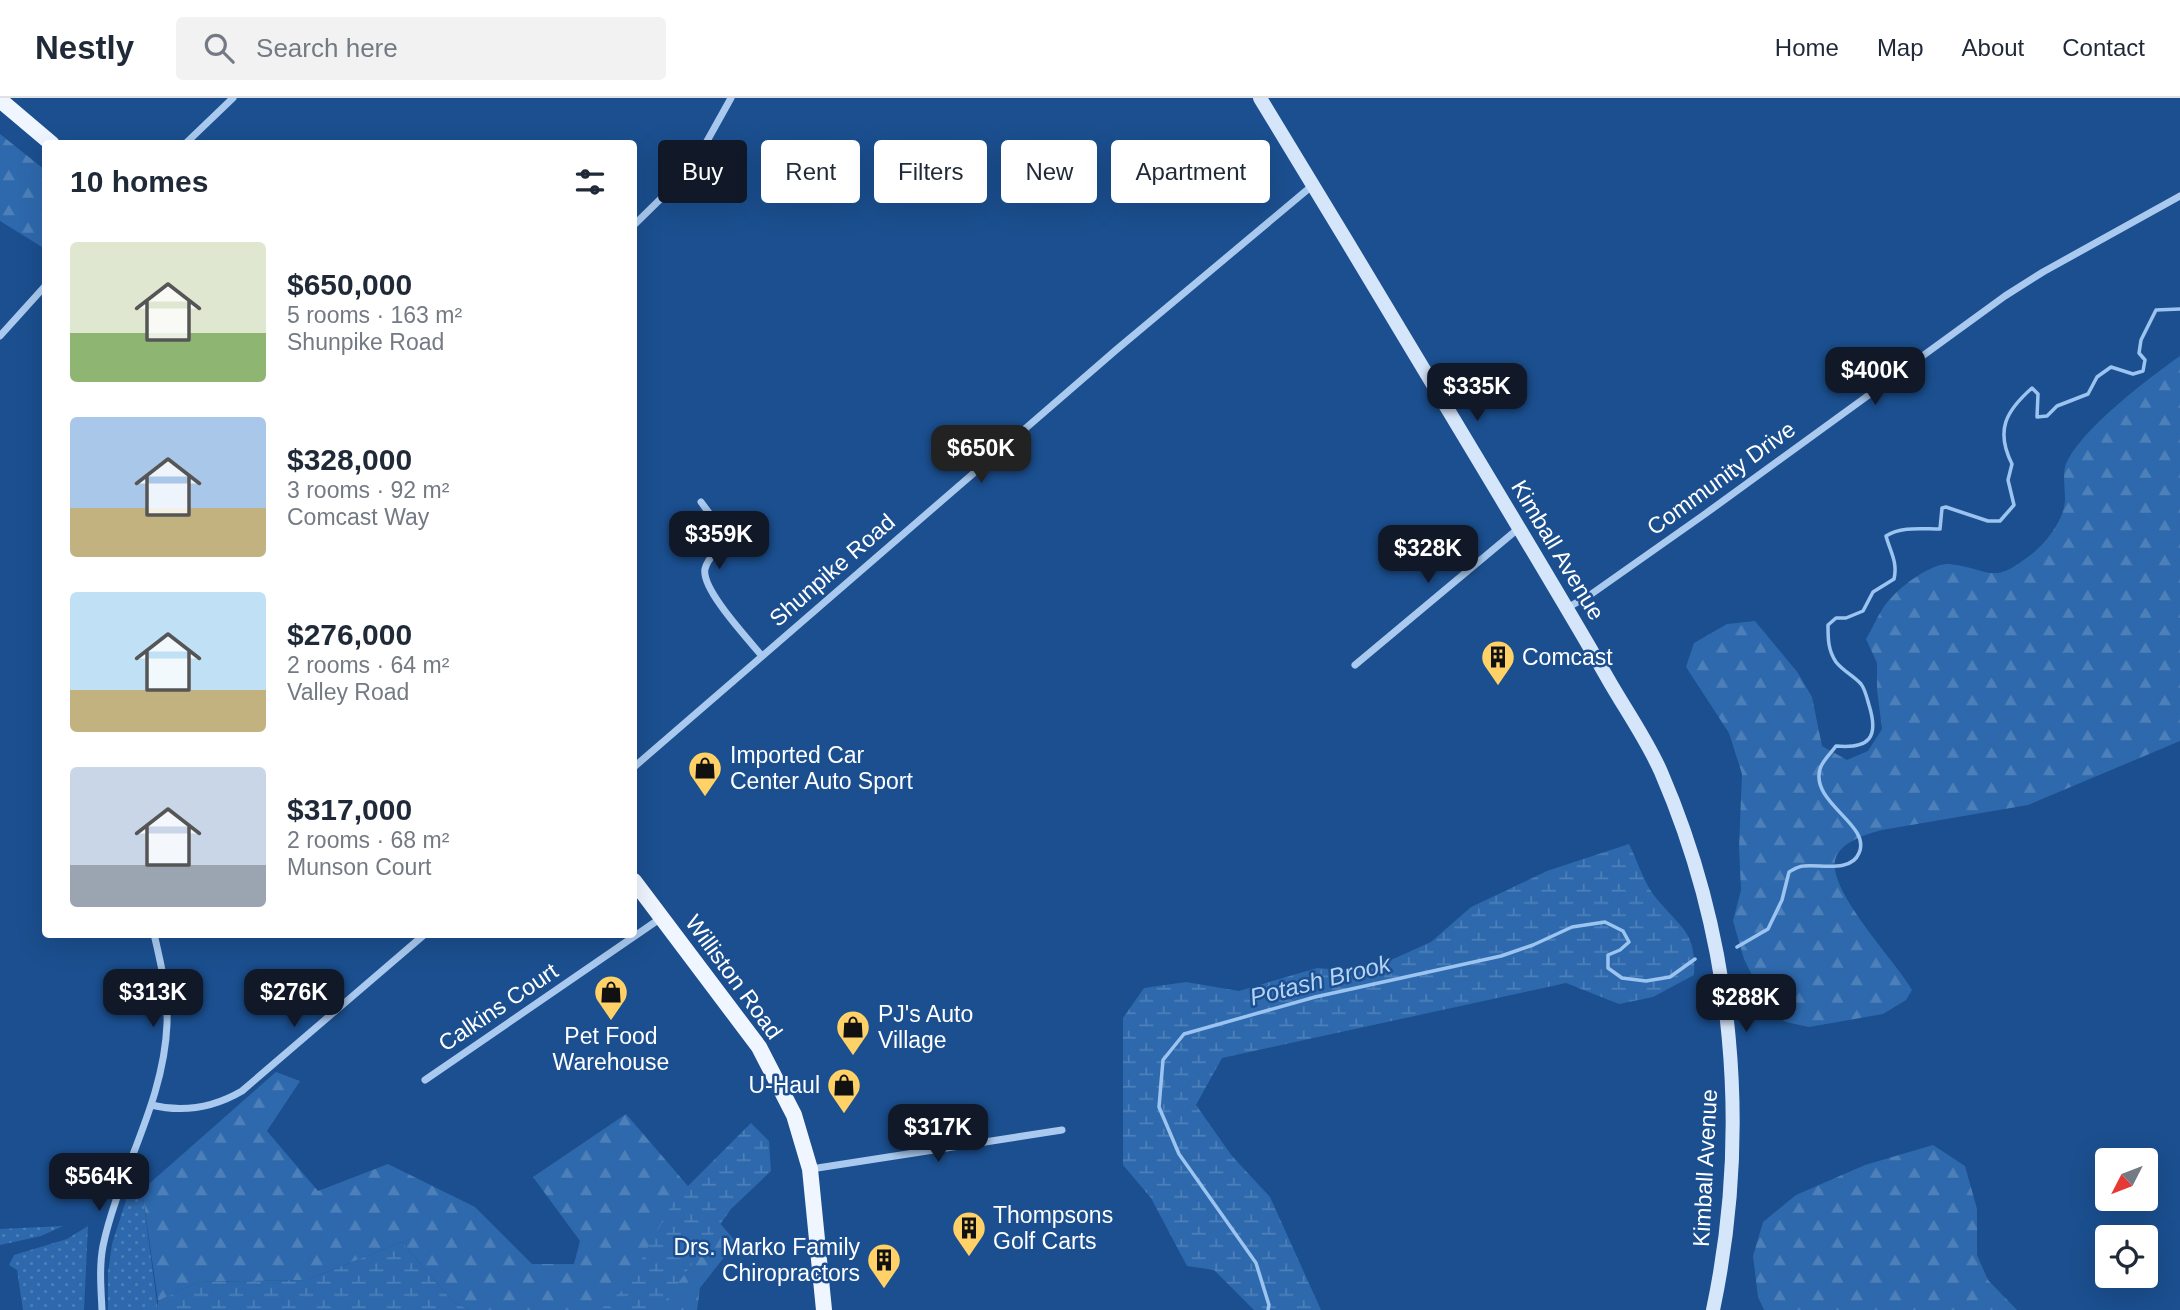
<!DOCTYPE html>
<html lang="en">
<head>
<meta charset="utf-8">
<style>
	:root { --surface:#fff; --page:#f2f2f3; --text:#1f2937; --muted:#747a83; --line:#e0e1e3; --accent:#111827 }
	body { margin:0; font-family:Helvetica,sans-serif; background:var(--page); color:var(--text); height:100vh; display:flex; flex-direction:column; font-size:26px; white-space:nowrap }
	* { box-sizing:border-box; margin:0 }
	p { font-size:23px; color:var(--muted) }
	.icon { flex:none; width:38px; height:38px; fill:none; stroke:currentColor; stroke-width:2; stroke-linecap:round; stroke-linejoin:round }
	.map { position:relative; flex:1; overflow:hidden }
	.details { position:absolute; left:42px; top:42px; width:595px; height:798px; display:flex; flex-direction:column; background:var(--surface); border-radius:7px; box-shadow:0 7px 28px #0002 }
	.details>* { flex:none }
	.guide { position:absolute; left:658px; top:42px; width:665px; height:63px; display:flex; gap:14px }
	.needle { width:46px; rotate:228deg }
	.controls { position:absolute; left:2095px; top:1050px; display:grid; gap:14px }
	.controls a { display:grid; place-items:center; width:63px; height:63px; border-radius:7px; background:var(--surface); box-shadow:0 7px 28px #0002; font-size:35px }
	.price { position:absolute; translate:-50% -60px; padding:0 16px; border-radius:14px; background:var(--accent); color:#fff; font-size:23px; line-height:46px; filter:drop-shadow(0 2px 4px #0008) }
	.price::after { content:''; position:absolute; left:50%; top:42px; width:21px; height:16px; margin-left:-10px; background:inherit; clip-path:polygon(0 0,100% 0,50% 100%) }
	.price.active { background:#222; color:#fff }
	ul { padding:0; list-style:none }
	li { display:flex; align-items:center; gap:21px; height:175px; padding:0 28px }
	li span { display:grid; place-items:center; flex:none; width:196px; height:140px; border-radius:7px; color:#555 }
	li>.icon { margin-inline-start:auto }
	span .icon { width:84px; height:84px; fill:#fffc; stroke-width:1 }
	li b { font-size:30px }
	h2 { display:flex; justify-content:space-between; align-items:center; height:84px; padding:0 28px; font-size:30px }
	.chip { padding:0 24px; border-radius:7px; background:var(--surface); box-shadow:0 7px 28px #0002; font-size:24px; line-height:63px }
	.chip.active { background:var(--accent); color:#fff }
	header { display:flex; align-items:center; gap:42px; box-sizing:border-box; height:98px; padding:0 35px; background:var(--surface); border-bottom:2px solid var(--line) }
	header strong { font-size:33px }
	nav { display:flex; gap:38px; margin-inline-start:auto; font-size:24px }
	.search { width:490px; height:63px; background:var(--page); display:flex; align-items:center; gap:18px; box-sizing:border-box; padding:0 24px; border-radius:7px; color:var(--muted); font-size:26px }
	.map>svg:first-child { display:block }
</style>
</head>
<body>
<header>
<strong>Nestly</strong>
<div class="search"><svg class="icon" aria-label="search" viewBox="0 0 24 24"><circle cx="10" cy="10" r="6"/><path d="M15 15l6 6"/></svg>Search here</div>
<nav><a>Home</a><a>Map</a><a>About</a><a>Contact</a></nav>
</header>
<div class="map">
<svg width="2180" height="1212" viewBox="0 0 2180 1212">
	<defs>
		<pattern id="grass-dots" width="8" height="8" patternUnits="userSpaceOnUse" patternTransform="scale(1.75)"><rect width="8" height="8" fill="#2e69ad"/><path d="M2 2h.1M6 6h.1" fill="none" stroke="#4d80b9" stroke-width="1.8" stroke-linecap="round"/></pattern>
		<pattern id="forest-firs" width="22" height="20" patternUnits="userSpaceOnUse" patternTransform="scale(1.75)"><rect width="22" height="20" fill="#2e69ad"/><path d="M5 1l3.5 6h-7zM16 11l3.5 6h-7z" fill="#4d80b9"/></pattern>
		<pattern id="wetland-marsh" width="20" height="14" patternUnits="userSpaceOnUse" patternTransform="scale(1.75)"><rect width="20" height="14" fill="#2e69ad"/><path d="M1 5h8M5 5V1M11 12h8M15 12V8" fill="none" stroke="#4d80b9"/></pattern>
	</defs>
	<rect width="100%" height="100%" fill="#1b4f8f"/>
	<path fill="url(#grass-dots)" d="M 142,1092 L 158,1212 L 108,1212 L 108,1174 L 112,1146 L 129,1093 Z
		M 63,1128 L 41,1138 L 0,1147 L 0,1131 Z
		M 88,1128 L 84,1212 L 23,1212 L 17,1172 L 9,1167 L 14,1157 L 67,1141 Z"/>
	<path fill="url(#forest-firs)" d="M 0,36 L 45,72 L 46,146 L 42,149 L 0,123 Z
		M 2180,258 L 2180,643 L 2028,707 L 1882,732 C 1867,736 1843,743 1836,759 C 1824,790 1897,864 1912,892 L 1906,902 L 1883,916 L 1809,929 L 1786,924 L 1771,915 L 1744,861 L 1733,823 L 1741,792 L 1739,749 L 1742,676 L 1729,635 L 1686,569 L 1694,545 L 1727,526 L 1755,523 L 1798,575 L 1812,599 L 1822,648 L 1847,662 L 1868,653 L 1882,631 L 1877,592 L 1877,565 L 1866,541 C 1874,528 1880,511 1891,500 C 1902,487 1933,464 1950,466 C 1994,472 1991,488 2033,455 C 2047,444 2065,420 2065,401 C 2065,392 2063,378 2065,369 C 2076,335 2150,279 2180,258 Z
		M 276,974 L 300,983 L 267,1033 L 318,1093 L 388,1066 L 475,1109 L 532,1166 L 574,1166 L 580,1143 L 533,1079 L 626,1016 L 736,1144 L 700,1190 L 697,1212 L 469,1212 L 452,1203 L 402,1144 L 307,1182 L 198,1184 L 158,1203 L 142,1092 Z
		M 1933,1047 L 1965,1068 L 1977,1111 L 1977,1157 L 1988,1182 L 2017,1212 L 1764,1212 L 1758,1199 L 1753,1158 L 1763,1124 L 1796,1097 L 1865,1067 Z"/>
	<path fill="url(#wetland-marsh)" d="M 1629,746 C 1637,762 1643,782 1653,796 C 1678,829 1697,831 1694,877 L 1653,899 L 1619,906 L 1566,885 L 1222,960 L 1196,1007 L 1232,1058 L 1270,1099 L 1321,1212 L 1254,1212 L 1214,1172 L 1187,1168 L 1151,1100 L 1123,1067 L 1123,920 L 1144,890 L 1186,884 L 1239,893 L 1317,870 L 1364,874 L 1431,844 L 1471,809 L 1547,773 Z
		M 751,1025 L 769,1043 L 771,1073 L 731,1111 L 659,1212 L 600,1212 L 626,1189 L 675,1101 Z
		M 402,1144 L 452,1203 L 469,1212 L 158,1212 L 158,1203 L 198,1184 L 307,1182 Z"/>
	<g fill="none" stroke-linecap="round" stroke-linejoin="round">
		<path stroke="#9cc4f0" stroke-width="3.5" d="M 1737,849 L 1768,831 L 1782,802 L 1789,774 C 1793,772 1798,768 1804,768 C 1820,766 1851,775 1859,755 C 1872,727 1810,705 1820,671 C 1822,663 1831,655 1836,648 C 1870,651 1879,639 1869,607 C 1867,600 1865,591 1861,586 C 1854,578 1843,573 1836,564 C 1828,552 1828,541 1828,527 L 1836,520 L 1846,520 L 1863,513 L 1873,494 L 1894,481 C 1898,464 1890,453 1886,438 C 1901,428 1922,431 1940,431 L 1942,410 L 1946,409 L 1988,423 L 2000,423 L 2014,407 L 2008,382 L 2012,366 C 1995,332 2006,313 2032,290 L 2038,296 L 2037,319 L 2047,318 L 2057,308 L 2088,296 L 2097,279 L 2111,269 L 2133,276 L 2143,273 L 2145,262 L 2139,255 L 2141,242 L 2156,212 L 2180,211
			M 1268,1212 L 1269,1207 L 1256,1165 L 1179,1056 L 1159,1009 L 1163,962 L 1184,936 L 1315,899 L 1501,858 L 1533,847 L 1572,829 L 1605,824 L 1623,833 L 1629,844 L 1620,852 L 1608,857 L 1608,870 L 1622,880 L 1646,883 L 1670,879 L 1695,861"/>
		<path stroke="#a9c9ee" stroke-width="7" d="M 185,46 L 233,0
			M 634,127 L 692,70 L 731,0
			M 0,238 L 46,187
			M 701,404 L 726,438 C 722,451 708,457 705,471 C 701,491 748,541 762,558
			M 1567,510 L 1590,497 L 1705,416 L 2005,198 L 2043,174 L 2180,98
			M 1355,567 L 1519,430
			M 634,669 L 1116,252 L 1313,87
			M 425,982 L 661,820
			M 151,1007 C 184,1015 213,1010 242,993 L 425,836
			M 811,1071 L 1062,1032
			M 102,1212 C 101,1191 99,1169 103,1148 C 119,1073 164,1005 167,926 C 168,895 161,866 154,836"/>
		<path stroke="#d6e6fa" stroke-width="14" d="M 1260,0 C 1338,128 1415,256 1492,385 C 1531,450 1570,515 1608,581 C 1625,611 1647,642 1661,674 C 1734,843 1751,1032 1713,1212"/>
		<path stroke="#f0f6ff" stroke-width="16" d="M 0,2 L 52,46
			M 634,783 L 759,949 L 794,1017 L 810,1071 L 824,1212"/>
	</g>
	<defs>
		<g id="building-pin" transform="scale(1.75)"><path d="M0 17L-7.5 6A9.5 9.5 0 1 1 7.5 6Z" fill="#ffd166" stroke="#1b4f8f"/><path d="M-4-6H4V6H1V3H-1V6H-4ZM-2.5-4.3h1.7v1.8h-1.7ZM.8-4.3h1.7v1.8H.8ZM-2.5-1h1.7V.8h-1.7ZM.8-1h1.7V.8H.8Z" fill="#111"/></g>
		<g id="shop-pin" transform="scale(1.75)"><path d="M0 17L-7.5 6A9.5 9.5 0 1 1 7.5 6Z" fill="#ffd166" stroke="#1b4f8f"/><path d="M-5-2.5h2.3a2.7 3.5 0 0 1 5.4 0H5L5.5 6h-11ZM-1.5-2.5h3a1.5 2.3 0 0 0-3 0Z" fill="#111"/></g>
	</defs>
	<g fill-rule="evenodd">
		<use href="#building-pin" x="1498" y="559"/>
		<use href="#shop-pin" x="705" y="670"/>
		<use href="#shop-pin" x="611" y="894"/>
		<use href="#shop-pin" x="853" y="929"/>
		<use href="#shop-pin" x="844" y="987"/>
		<use href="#building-pin" x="969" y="1130"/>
		<use href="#building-pin" x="884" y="1162"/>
	</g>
	<g text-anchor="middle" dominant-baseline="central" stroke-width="5" stroke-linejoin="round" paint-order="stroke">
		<g font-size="23" fill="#fff" stroke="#1b4f8f">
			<text transform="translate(1721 380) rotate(-36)">Community Drive</text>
			<text transform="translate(1558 452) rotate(59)">Kimball Avenue</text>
			<text transform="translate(832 472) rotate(-41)">Shunpike Road</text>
			<text transform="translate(734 879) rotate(54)">Williston Road</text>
			<text transform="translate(498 909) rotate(-34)">Calkins Court</text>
			<text transform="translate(1705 1070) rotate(-87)">Kimball Avenue</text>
		</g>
		<g font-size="23" fill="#fff" stroke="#1b4f8f" text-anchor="start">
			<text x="1522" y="559">Comcast</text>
			<text x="730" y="657">Imported Car<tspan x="730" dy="26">Center Auto Sport</tspan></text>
			<text x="878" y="916">PJ's Auto<tspan x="878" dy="26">Village</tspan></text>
			<text x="611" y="938" text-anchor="middle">Pet Food<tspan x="611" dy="26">Warehouse</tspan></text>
			<text x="820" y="987" text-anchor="end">U-Haul</text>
			<text x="993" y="1117">Thompsons<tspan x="993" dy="26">Golf Carts</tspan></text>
			<text x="860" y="1149" text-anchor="end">Drs. Marko Family<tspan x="860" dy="26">Chiropractors</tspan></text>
		</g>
		<g font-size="24" font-style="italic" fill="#b5d3f5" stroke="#1b4f8f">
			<text transform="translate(1320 882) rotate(-14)">Potash Brook</text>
		</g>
	</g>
</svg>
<div class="controls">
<a><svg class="needle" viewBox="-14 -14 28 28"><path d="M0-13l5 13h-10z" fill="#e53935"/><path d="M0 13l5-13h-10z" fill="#747a83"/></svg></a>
<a><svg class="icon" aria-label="locate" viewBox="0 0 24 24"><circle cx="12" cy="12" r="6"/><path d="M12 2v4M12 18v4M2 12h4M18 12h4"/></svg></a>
</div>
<b class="price" style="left:1875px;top:309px">$400K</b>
<b class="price" style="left:1477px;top:325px">$335K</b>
<b class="price active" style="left:981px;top:387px">$650K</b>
<b class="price" style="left:719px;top:473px">$359K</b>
<b class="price" style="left:1428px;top:487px">$328K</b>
<b class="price" style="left:153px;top:931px">$313K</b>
<b class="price" style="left:294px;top:931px">$276K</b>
<b class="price" style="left:1746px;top:936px">$288K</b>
<b class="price" style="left:938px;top:1066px">$317K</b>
<b class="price" style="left:99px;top:1115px">$564K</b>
<div class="guide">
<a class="chip active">Buy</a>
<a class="chip">Rent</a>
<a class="chip">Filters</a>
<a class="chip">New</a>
<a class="chip">Apartment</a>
</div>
<section class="details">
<h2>10 homes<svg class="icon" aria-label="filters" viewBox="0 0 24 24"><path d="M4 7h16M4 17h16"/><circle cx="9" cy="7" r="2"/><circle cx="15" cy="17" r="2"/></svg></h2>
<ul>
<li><span style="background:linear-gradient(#dfe7d0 65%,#8fb573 0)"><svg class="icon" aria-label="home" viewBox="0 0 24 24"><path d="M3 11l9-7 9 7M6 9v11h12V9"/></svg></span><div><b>$650,000</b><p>5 rooms · 163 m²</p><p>Shunpike Road</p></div></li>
<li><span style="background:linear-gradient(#a9c7e8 65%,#c2b280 0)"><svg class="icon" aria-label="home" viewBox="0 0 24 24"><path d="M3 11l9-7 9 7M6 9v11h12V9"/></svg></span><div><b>$328,000</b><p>3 rooms · 92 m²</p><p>Comcast Way</p></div></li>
<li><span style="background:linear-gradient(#bfe0f5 70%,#c2b280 0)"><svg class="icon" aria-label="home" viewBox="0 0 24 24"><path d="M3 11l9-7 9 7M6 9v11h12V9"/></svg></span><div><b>$276,000</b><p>2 rooms · 64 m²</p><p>Valley Road</p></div></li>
<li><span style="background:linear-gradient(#c9d6e8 70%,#9aa5b1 0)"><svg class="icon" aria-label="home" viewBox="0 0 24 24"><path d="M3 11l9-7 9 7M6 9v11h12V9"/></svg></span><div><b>$317,000</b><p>2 rooms · 68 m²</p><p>Munson Court</p></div></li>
</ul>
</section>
</div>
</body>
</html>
